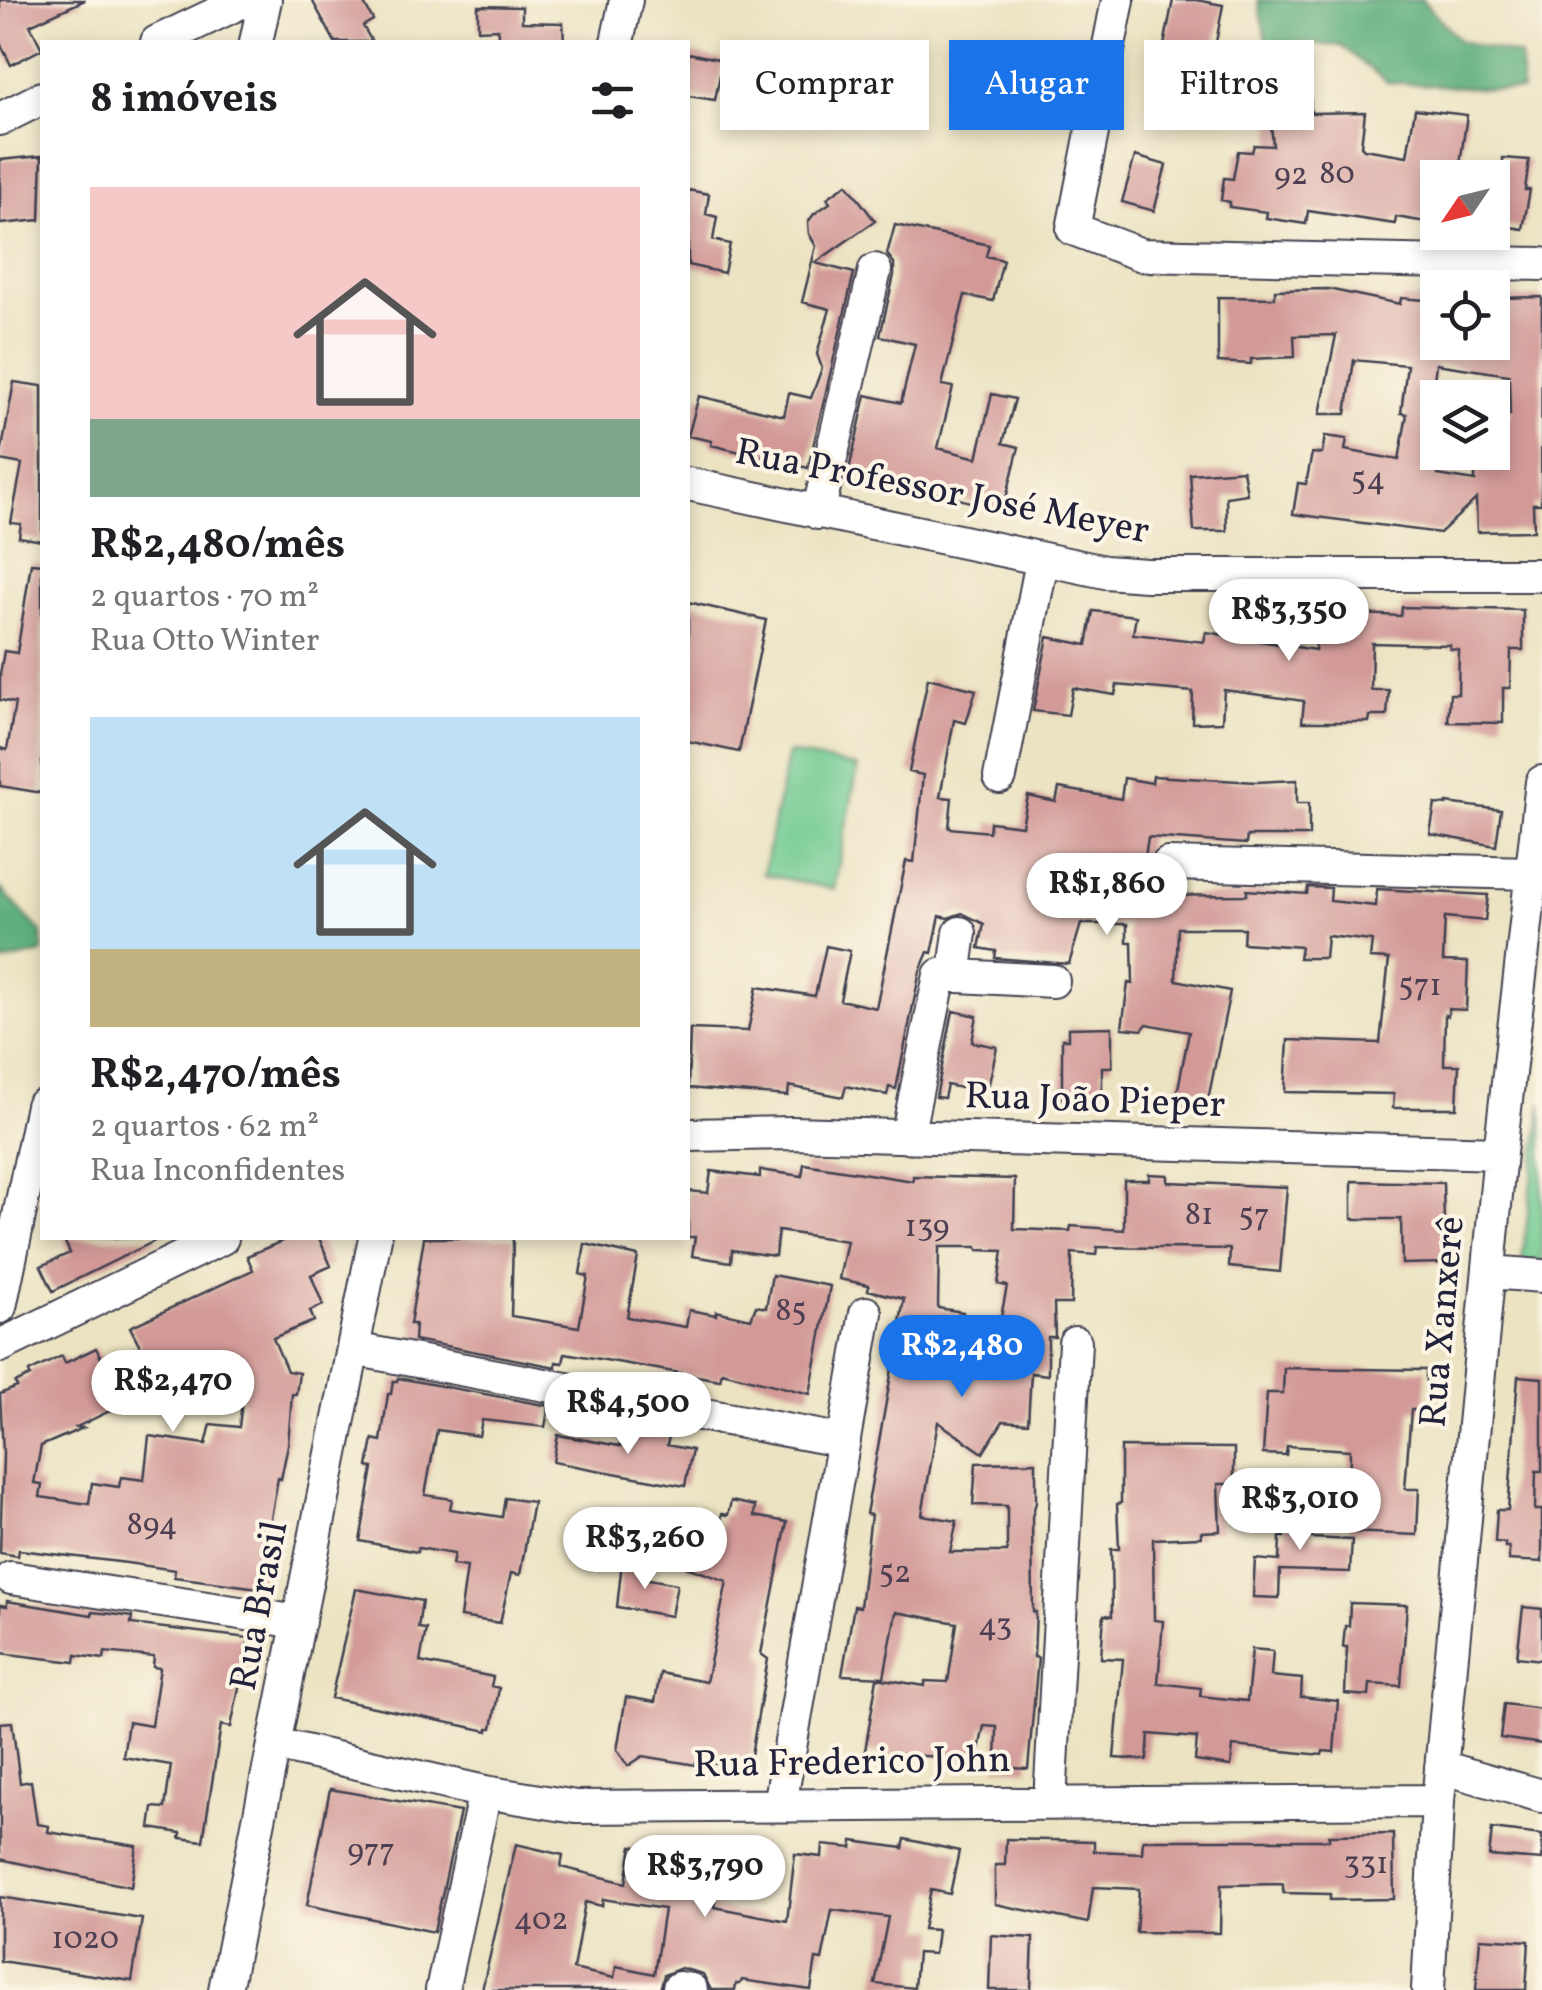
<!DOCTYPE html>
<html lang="pt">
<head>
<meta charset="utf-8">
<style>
	:root { --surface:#fff; --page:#f2f2f2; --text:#202124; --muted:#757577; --accent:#1a73e8 }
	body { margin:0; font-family:Vollkorn,serif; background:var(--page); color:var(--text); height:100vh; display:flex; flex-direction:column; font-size:38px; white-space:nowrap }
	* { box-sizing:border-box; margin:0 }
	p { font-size:32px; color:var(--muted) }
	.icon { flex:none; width:55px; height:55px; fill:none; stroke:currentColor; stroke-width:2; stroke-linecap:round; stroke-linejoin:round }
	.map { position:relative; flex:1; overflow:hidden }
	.side { position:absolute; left:40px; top:40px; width:650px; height:1200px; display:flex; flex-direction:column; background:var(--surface); border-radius:0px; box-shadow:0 5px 15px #0003 }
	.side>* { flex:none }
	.banner { position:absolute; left:720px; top:40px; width:670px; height:90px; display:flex; gap:20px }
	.needle { width:65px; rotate:235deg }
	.tools { position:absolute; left:1420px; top:160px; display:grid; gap:20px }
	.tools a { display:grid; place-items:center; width:90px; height:90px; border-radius:0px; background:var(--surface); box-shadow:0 5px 15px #0003; font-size:50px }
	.price { position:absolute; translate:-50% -85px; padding:0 22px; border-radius:35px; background:#fff; color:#222; font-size:32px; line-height:65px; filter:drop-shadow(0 2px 5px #0008) }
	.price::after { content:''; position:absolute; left:50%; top:60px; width:30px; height:22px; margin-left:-15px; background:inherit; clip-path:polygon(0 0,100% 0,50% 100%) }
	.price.current { background:var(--accent); color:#fff }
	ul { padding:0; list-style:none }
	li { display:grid; align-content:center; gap:20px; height:530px; padding:0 50px }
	li span { display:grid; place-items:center; height:310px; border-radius:0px; color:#555 }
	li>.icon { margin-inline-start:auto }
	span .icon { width:180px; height:180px; fill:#fffc; stroke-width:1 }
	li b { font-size:42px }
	h2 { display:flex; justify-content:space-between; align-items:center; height:120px; padding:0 50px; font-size:42px }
	.chip { padding:0 35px; border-radius:0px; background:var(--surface); box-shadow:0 5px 15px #0003; font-size:35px; line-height:90px }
	.chip.current { background:var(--accent); color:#fff }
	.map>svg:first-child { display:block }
</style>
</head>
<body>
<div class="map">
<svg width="1542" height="1990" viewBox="0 0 1542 1990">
	<rect width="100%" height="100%" fill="#fcf5e5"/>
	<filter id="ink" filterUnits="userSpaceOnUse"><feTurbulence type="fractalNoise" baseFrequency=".01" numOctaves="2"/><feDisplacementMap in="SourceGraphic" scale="20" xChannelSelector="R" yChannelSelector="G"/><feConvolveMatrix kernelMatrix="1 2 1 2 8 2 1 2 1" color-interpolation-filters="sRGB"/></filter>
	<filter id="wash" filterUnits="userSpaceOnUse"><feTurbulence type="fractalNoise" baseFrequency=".0048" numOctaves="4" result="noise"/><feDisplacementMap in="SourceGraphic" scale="40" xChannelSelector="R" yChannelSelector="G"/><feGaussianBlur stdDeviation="2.25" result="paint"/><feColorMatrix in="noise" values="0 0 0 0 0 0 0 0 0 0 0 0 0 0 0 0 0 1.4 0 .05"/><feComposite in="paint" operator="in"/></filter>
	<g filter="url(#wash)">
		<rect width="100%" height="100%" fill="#ebe3c2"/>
		<path fill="#72cb92" stroke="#4a7666" stroke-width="2.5" d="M 788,753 L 858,767 L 834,889 L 763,874 Z
			M 1542,1102 L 1542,1263 L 1522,1261 Z"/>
		<path fill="#5daf7c" stroke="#40685c" stroke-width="2.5" d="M 1258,0 L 1422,0 L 1460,41 L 1520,56 L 1522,91 L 1387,82 L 1341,46 L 1266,41 Z
			M 0,888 L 42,933 L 42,953 L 0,963 Z"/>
		<g id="blocks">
			<path fill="#d29997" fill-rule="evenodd" d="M 0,0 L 85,0 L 30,25 L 42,49 L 11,65 L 0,43 Z
				M 312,0 L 362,0 L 373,20 L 363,26 L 372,42 L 335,42 Z
				M 1173,0 L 1196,0 L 1223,5 L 1202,117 L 1152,106 Z
				M 478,6 L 522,7 L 522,22 L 563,23 L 564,42 L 498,42 L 498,29 L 478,30 Z
				M 688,53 L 723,60 L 715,100 L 688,96 Z
				M 1310,63 L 1311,113 L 1365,112 L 1361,146 L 1364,149 L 1407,156 L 1415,109 L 1467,115 L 1460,164 L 1444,162 L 1441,178 L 1438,178 L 1438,224 L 1396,217 L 1395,224 L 1308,211 L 1306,224 L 1266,218 L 1267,212 L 1229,207 L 1230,202 L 1221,200 L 1224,178 L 1233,179 L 1238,151 L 1252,152 L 1254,145 L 1273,146 L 1268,89 L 1274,88 L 1272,65 Z
				M 42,156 L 40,220 L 0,224 L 0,160 Z
				M 1135,156 L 1166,165 L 1154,211 L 1122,202 Z
				M 1503,158 L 1529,160 L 1525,190 L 1530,190 L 1523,229 L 1492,224 L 1492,163 L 1503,164 Z
				M 847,184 L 875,221 L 815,263 L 854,273 L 808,468 L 711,445 L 712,441 L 688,436 L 699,396 L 784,416 L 789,393 L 811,398 L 822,368 L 817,354 L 830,309 L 802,302 L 816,246 L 809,234 L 808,222 L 814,214 L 830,203 L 827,198 Z
				M 688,190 L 709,194 L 706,214 L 717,217 L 713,240 L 730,244 L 724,273 L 688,265 Z
				M 895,225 L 989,245 L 986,256 L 1003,260 L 993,301 L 965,295 L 942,385 L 953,387 L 938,448 L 977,458 L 992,394 L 1015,399 L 1003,443 L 1019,447 L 1003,510 L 926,491 L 925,494 L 881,484 L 882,478 L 849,470 L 866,395 L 901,403 L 915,344 L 880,336 L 894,275 L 894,263 L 887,254 Z
				M 1328,289 L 1400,304 L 1401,298 L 1425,300 L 1424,305 L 1438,306 L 1438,342 L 1492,342 L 1492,328 L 1503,327 L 1501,298 L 1542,297 L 1541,504 L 1533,504 L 1534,531 L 1477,532 L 1476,499 L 1440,533 L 1293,514 L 1298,483 L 1306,484 L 1312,453 L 1322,454 L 1325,436 L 1347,439 L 1345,450 L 1399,460 L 1407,414 L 1401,413 L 1407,365 L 1354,360 L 1346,414 L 1320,414 L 1336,335 L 1294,336 L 1295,357 L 1251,359 L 1251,364 L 1218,362 L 1218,297 L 1275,298 L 1275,290 ZM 1436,364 L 1509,375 L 1510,415 L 1492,415 L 1492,452 L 1475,452 L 1475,481 L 1438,475 L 1438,413 L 1430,413 Z
				M 14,382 L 42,386 L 42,541 L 19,537 L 21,524 L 11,523 L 22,464 L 0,460 Z
				M 1243,470 L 1247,494 L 1226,497 L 1227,531 L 1194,531 L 1190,474 Z
				M 31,563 L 42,564 L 42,793 L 0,786 L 0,748 L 7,750 L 15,703 L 0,700 L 0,674 L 4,651 L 17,653 Z
				M 688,602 L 766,620 L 739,752 L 688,741 Z
				M 1342,607 L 1362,608 L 1362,614 L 1401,616 L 1402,607 L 1523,610 L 1523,650 L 1511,650 L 1510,688 L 1503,688 L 1503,723 L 1448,722 L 1450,694 L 1458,694 L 1459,650 L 1450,649 L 1450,645 L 1372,643 L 1371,690 L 1389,690 L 1387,716 L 1370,716 L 1369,722 L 1302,722 L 1304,701 L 1224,690 L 1222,722 L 1192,723 L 1193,692 L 1117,685 L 1115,695 L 1073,688 L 1068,715 L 1033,711 L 1048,637 L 1087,645 L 1093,611 L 1136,616 L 1133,634 L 1204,642 L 1206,632 L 1315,650 L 1318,613 L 1342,615 Z
				M 928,678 L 976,690 L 966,723 L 954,720 L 940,797 L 952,798 L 949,828 L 989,832 L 990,822 L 1022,826 L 1028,796 L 1056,802 L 1059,788 L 1121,799 L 1124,778 L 1152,783 L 1153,776 L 1256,782 L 1297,780 L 1297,803 L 1309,803 L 1309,836 L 1247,836 L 1246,844 L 1148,837 L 1139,896 L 1247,895 L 1247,890 L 1307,894 L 1308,887 L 1331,888 L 1330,901 L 1376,906 L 1377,889 L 1488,895 L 1485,921 L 1445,917 L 1443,961 L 1468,962 L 1466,1010 L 1448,1009 L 1448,1016 L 1445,1015 L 1444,1065 L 1459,1065 L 1457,1108 L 1393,1108 L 1394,1094 L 1285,1092 L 1288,1040 L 1380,1043 L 1389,959 L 1370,958 L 1372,941 L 1327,936 L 1325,958 L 1299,958 L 1301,947 L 1243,943 L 1244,928 L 1178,928 L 1176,980 L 1230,991 L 1207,1105 L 1176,1099 L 1189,1032 L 1147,1024 L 1142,1030 L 1122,1028 L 1128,983 L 1133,984 L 1132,942 L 1127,942 L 1127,924 L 1081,924 L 1069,964 L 995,958 L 996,951 L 979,948 L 984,924 L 962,913 L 948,918 L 940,916 L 932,953 L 928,952 L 920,971 L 896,1089 L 889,1087 L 887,1095 L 846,1086 L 843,1097 L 789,1086 L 788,1096 L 688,1088 L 690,1029 L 748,1031 L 757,987 L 815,996 L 826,946 L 850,951 L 840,1000 L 876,1008 L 906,861 L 914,862 L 923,775 L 909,772 Z
				M 1447,803 L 1501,810 L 1496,846 L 1430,834 L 1435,804 L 1447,805 Z
				M 953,1011 L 977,1016 L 972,1042 L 997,1047 L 988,1088 L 963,1083 L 961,1088 L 947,1085 L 944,1098 L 936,1097 Z
				M 1112,1027 L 1112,1067 L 1102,1067 L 1102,1098 L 1062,1098 L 1062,1039 L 1068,1039 L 1068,1028 Z
				M 804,1164 L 913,1181 L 913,1176 L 1015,1179 L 1014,1229 L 1070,1231 L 1071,1226 L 1124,1230 L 1124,1180 L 1149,1180 L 1149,1174 L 1168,1175 L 1168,1182 L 1287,1187 L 1280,1272 L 1229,1267 L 1230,1249 L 1097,1247 L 1096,1255 L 1072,1253 L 1071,1304 L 1054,1304 L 1055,1337 L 1048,1337 L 1048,1375 L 1031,1373 L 1028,1423 L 1003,1421 L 983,1453 L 938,1422 L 922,1515 L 957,1521 L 950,1552 L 1007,1552 L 1007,1506 L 973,1505 L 976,1463 L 1036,1462 L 1036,1502 L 1032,1517 L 1033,1612 L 1036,1612 L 1034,1657 L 1038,1658 L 1028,1769 L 996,1767 L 997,1727 L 984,1726 L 977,1759 L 908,1755 L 907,1760 L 865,1751 L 877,1678 L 925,1686 L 925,1681 L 948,1682 L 957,1623 L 896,1612 L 884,1677 L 842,1675 L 854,1606 L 860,1607 L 871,1515 L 866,1514 L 892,1369 L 896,1369 L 902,1338 L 898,1334 L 904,1299 L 868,1290 L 869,1285 L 839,1279 L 847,1241 L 778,1231 L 775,1256 L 732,1250 L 731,1262 L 692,1256 L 695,1237 L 688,1237 L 688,1191 L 708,1193 L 711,1171 L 760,1177 L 760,1170 L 802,1176 ZM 939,1247 L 977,1247 L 978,1250 L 1003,1251 L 998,1284 L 1007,1286 L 995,1348 L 958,1343 L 963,1312 L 938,1308 Z
				M 1352,1181 L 1443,1183 L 1445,1263 L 1402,1264 L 1401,1219 L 1352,1219 Z
				M 63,1238 L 161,1238 L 53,1291 L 41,1266 L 70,1253 Z
				M 290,1238 L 319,1238 L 331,1266 L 311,1275 L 323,1305 L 310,1311 L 314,1321 L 273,1338 L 287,1371 L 299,1373 L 296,1394 L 292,1394 L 288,1445 L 281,1479 L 278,1478 L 259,1588 L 174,1577 L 175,1570 L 127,1563 L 19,1550 L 18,1556 L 0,1553 L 3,1454 L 0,1394 L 17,1387 L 15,1383 L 30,1376 L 29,1372 L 62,1356 L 65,1363 L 96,1348 L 124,1404 L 77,1427 L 83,1428 L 41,1446 L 34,1483 L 42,1484 L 40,1497 L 89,1504 L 92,1483 L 119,1487 L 121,1477 L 144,1480 L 149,1436 L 206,1444 L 211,1424 L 239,1427 L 242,1401 L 221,1353 L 160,1384 L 130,1327 L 253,1270 L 247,1256 Z
				M 424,1238 L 513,1238 L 511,1316 L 579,1327 L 588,1276 L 580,1274 L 585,1244 L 638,1256 L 627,1317 L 686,1327 L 689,1310 L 716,1315 L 716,1311 L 751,1319 L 756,1306 L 766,1308 L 772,1275 L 830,1286 L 810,1394 L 722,1372 L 720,1380 L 565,1353 L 563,1363 L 556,1362 L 556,1367 L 414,1340 L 415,1324 L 410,1324 Z
				M 1284,1368 L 1426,1370 L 1426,1410 L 1411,1410 L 1405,1489 L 1419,1489 L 1417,1535 L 1349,1532 L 1350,1450 L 1287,1446 L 1286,1455 L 1263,1454 L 1267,1393 L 1283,1393 Z
				M 1518,1376 L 1542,1378 L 1542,1471 L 1536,1471 L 1535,1510 L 1542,1510 L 1542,1562 L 1509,1560 L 1509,1547 L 1505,1547 L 1505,1543 L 1495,1542 L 1497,1510 L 1508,1510 Z
				M 398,1378 L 549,1406 L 545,1427 L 482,1420 L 479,1436 L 437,1430 L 425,1495 L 452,1499 L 450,1509 L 502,1517 L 505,1498 L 533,1502 L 520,1575 L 511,1573 L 500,1623 L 460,1617 L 467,1567 L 452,1565 L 454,1554 L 418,1548 L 417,1552 L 360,1541 L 373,1468 L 368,1467 L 373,1439 L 381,1441 L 388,1394 L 391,1394 L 393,1381 L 397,1381 Z
				M 628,1430 L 669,1437 L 667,1445 L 692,1450 L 685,1486 L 553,1462 L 558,1435 L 625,1447 Z
				M 1121,1447 L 1234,1448 L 1234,1484 L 1218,1484 L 1220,1531 L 1201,1532 L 1201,1537 L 1153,1539 L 1154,1620 L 1163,1621 L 1158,1683 L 1201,1688 L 1200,1696 L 1247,1701 L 1252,1649 L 1273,1651 L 1271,1676 L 1302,1679 L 1301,1697 L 1338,1701 L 1334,1752 L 1323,1751 L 1322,1755 L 1233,1746 L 1231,1766 L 1195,1761 L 1197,1738 L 1149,1734 L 1147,1760 L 1114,1758 L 1123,1659 L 1101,1658 L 1104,1615 L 1112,1616 L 1111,1549 L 1119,1549 L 1117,1504 L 1121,1503 Z
				M 731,1501 L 755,1506 L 754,1516 L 787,1522 L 761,1654 L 768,1659 L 749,1766 L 696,1762 L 696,1765 L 643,1756 L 628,1766 L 617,1750 L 626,1697 L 655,1702 L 660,1673 L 706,1682 L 727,1581 L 686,1567 L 692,1547 L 715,1555 L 722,1514 L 728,1515 Z
				M 1286,1503 L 1312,1504 L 1312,1538 L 1352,1540 L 1350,1572 L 1280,1570 L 1279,1598 L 1253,1597 L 1255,1559 L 1279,1561 L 1280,1537 L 1284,1537 Z
				M 622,1562 L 645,1567 L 643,1578 L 677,1584 L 671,1616 L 617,1607 Z
				M 356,1589 L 422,1601 L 418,1628 L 426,1629 L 420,1662 L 493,1677 L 491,1686 L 499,1688 L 492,1728 L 488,1728 L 488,1731 L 331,1698 Z
				M 7,1601 L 92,1615 L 93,1612 L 112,1614 L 132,1617 L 131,1624 L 249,1638 L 231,1727 L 221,1725 L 203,1841 L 180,1838 L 181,1833 L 150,1828 L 153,1807 L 165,1808 L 171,1765 L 123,1757 L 128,1722 L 151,1726 L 160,1668 L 153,1667 L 154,1657 L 105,1652 L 104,1659 L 76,1655 L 75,1662 L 0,1653 L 0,1605 L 7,1606 Z
				M 1350,1603 L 1407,1605 L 1401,1686 L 1370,1684 L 1369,1696 L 1345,1694 L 1347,1647 L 1343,1647 L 1345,1626 L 1349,1626 Z
				M 1523,1607 L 1542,1609 L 1542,1660 L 1517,1657 Z
				M 1504,1704 L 1542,1709 L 1542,1744 L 1500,1738 Z
				M 12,1722 L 20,1783 L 31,1781 L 37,1824 L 49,1826 L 48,1832 L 137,1846 L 131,1887 L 0,1859 L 0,1723 Z
				M 330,1789 L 460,1812 L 434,1932 L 307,1905 Z
				M 1492,1829 L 1542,1835 L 1542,1860 L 1489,1856 Z
				M 1393,1834 L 1394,1899 L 1330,1900 L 1330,1894 L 1283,1893 L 1283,1884 L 1221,1885 L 1220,1933 L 1136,1932 L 1139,1889 L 1093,1887 L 1088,1923 L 995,1904 L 995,1865 L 1005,1865 L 1006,1839 L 1094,1841 L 1094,1851 L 1142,1853 L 1143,1840 L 1329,1840 L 1329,1835 Z
				M 905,1839 L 959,1851 L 950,1894 L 931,1890 L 923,1929 L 937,1930 L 934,1954 L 917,1953 L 914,1988 L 875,1984 L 888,1917 L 832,1910 L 822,1960 L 816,1959 L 811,1990 L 742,1980 L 740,1984 L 736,1984 L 735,1990 L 711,1990 L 703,1974 L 681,1968 L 664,1975 L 660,1990 L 482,1990 L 516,1844 L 563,1855 L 561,1867 L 626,1883 L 632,1846 L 675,1854 L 677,1842 L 709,1847 L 703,1886 L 717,1888 L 714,1907 L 787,1921 L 795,1854 L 822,1857 L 823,1845 L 852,1848 L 853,1841 L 903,1848 ZM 603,1899 L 664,1909 L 654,1974 L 616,1966 L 614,1978 L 573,1969 L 585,1902 L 602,1906 Z
				M 0,1897 L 142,1919 L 132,1981 L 0,1961 Z
				M 991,1935 L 1033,1938 L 1031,1990 L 989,1990 Z
				M 1480,1938 L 1529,1941 L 1526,1990 L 1476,1990 Z"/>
		</g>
	</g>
	<g filter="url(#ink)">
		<use href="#blocks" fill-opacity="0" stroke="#403f4f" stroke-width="2.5"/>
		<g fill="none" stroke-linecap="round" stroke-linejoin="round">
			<g stroke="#403f4f" stroke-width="36">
				<path id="minor" d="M 1118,0 L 1073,229 L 1142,255 L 1542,264
					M 157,42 L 245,0
					M 256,42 L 265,0
					M 617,42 L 626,0
					M 0,119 L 42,98
					M 688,484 L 1105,572 L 1146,575 L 1542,575
					M 818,513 L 875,270
					M 1000,777 L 1042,561
					M 1168,864 L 1531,873
					M 954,976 L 960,933
					M 688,1135 L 792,1133 L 1500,1153
					M 907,1137 L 940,975 L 1053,981
					M 1489,1272 L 1542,1276
					M 0,1307 L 42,1106
					M 0,1346 L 222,1238
					M 353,1349 L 844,1441
					M 11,1578 L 299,1622
					M 274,1744 L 485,1792 L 576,1807 L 1438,1801
					M 1441,1767 L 1542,1796
					M 1050,1802 L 1075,1343
					M 780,1805 L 866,1313
					M 679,1988 L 691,1990
					M 225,1990 L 375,1238
					M 442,1990 L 485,1792
					M 1428,1990 L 1438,1801 L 1500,1153 L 1542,782"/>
			</g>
			<use href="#minor" stroke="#fff" stroke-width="32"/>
		</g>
	</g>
	<g text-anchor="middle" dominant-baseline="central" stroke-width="8" stroke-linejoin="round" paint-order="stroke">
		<g font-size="32" fill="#4e4052">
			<text x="1337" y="175">80</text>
			<text x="1291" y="176">92</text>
			<text x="1368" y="481">54</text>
			<text x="1420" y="987">571</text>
			<text x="1199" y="1216">81</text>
			<text x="1254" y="1217">57</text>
			<text x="927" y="1228">139</text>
			<text x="791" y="1312">85</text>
			<text x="152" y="1526">894</text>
			<text x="895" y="1574">52</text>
			<text x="995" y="1627">43</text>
			<text x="371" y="1852">977</text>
			<text x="1366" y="1865">331</text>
			<text x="541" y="1921">402</text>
			<text x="85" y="1940">1020</text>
		</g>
		<g font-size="38" fill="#22223b" stroke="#fcf5e5">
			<text transform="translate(942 493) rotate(11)">Rua Professor José Meyer</text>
			<text transform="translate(1095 1102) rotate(2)">Rua João Pieper</text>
			<text transform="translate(1444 1322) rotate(-85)">Rua Xanxerê</text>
			<text transform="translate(261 1606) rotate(-79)">Rua Brasil</text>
			<text transform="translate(852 1764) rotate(-1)">Rua Frederico John</text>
		</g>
	</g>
</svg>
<div class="tools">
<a><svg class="needle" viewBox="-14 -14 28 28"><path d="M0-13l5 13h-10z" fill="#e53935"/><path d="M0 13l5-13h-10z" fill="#757577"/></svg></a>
<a><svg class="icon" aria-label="locate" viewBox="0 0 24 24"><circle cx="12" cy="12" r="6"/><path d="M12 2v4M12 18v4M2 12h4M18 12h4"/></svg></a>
<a><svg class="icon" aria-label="layers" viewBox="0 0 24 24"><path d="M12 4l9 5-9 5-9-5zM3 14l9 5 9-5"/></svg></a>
</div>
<b class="price" style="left:1289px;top:664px">R$3,350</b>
<b class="price" style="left:1107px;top:938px">R$1,860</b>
<b class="price current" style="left:962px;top:1400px">R$2,480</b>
<b class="price" style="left:173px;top:1435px">R$2,470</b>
<b class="price" style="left:628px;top:1457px">R$4,500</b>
<b class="price" style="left:1300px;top:1553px">R$3,010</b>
<b class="price" style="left:645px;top:1592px">R$3,260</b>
<b class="price" style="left:705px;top:1920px">R$3,790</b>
<div class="banner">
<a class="chip">Comprar</a>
<a class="chip current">Alugar</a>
<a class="chip">Filtros</a>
</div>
<section class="side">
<h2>8 imóveis<svg class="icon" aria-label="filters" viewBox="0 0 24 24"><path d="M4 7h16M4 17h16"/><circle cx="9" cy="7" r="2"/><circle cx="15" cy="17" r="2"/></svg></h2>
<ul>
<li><span style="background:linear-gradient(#f6c9c9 75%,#7fa58c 0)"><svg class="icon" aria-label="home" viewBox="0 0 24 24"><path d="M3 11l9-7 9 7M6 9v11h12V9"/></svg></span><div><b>R$2,480/mês</b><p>2 quartos · 70 m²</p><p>Rua Otto Winter</p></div></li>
<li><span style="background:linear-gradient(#bfe0f5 75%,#c2b280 0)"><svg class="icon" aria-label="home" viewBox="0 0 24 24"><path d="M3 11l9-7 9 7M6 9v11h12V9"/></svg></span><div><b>R$2,470/mês</b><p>2 quartos · 62 m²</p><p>Rua Inconfidentes</p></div></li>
</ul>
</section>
</div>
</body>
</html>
